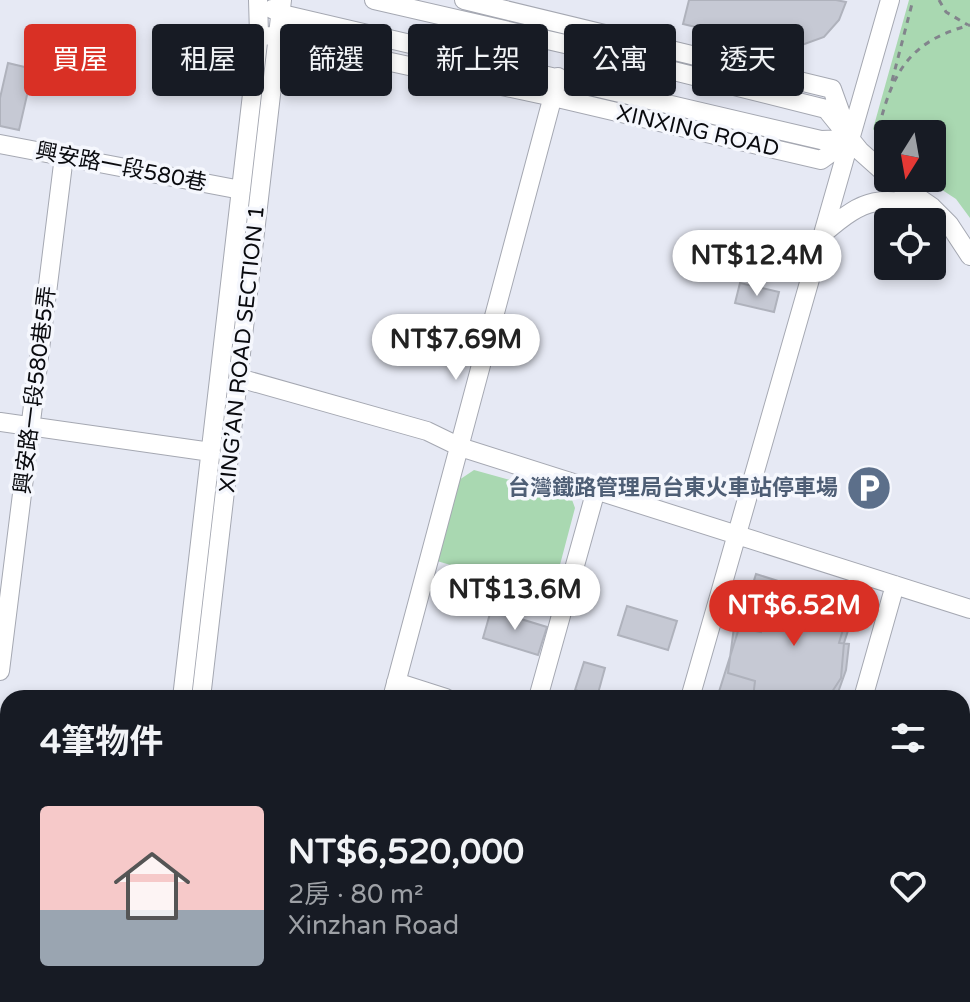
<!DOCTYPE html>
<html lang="zh-TW">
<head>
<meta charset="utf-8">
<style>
	:root { --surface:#171b24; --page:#20242c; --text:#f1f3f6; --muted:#9ea1a6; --accent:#d93025 }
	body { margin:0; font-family:"Varela Round","Noto Sans TC",sans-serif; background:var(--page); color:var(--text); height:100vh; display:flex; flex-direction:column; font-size:30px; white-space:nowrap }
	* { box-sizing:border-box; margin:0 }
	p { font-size:26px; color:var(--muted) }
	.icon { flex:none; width:44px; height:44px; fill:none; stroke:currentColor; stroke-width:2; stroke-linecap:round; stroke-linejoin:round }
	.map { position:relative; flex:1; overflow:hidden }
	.side { position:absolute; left:0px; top:690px; width:970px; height:312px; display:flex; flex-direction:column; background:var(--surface); border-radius:24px 24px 0 0; box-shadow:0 4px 12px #0003 }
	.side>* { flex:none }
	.banner { position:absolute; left:24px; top:24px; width:922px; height:72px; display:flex; gap:16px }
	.needle { width:52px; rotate:191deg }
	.fabs { position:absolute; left:874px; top:120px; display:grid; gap:16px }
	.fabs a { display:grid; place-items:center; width:72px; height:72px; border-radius:8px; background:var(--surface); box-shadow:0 4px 12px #0003; font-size:40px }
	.price { position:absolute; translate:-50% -68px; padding:0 18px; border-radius:28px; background:#fff; color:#222; font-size:26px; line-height:52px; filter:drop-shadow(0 2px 4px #0008) }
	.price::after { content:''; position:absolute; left:50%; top:48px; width:24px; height:18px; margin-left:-12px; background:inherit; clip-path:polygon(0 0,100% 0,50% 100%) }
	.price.active { background:var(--accent); color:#fff }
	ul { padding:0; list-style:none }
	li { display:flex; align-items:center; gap:24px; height:200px; padding:0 40px }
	li span { display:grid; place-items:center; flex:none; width:224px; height:160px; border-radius:8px; color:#555 }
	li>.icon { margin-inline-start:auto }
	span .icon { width:96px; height:96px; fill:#fffc; stroke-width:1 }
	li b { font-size:34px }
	h2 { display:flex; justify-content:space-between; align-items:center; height:96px; padding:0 40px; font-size:34px }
	.pill { padding:0 28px; border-radius:8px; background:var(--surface); box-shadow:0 4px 12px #0003; font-size:28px; line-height:72px }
	.pill.active { background:var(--accent); color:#fff }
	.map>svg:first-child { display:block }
</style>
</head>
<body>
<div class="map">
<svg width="970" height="1002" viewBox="0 0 970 1002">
	<rect width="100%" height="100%" fill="#e6e9f4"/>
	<path fill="#a9d8b1" d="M 909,0 L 970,0 L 970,218 L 956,199 L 924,178 L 932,178 L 932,134 L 888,134 L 888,150 L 873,129 Z
		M 474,470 L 571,497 L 575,508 L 552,595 L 437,561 L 459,480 Z"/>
	<path fill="#c6c9d4" stroke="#afb2bc" stroke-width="2" d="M 689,0 L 836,0 L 846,2 L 839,20 L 824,37 L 799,46 L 783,48 L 683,24 Z
		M 8,63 L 33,69 L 19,130 L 0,126 L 0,98 Z
		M 740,283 L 779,292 L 774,312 L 735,303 Z
		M 756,574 L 856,606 L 844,643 L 841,678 L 828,698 L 726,698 L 718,695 Z
		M 773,586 L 850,606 L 839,643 L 849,644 L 846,670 L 836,698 L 753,698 L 755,681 L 728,673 L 734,627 L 761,632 Z
		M 627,606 L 677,621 L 668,650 L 618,635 Z
		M 491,610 L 547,627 L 538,655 L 483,638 Z
		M 584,662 L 605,668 L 597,697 L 575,690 Z
		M 516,994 L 560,994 L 571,997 L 569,1002 L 530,1002 L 515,998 Z"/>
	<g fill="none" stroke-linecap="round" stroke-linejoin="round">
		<g stroke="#a5a8b2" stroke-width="20">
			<path id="minor" d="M 374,0 L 565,44 L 826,109 L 860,151 L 888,176
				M 464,0 L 832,89 L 845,125
				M 272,9 L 282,14 L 821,140 L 850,139
				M 270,36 L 553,97 L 821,160 L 850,139
				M 0,144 L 241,190
				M 890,178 L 932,207 L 949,224 L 970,256
				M 824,233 C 867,196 878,197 932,207
				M 239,378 L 427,431 L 460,447 L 970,609
				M 0,422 L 211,452
				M 0,671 L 64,156
				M 396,682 L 446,698
				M 182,698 L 259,34 L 258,0
				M 201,698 L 282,0
				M 392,698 L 558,77
				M 538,698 L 596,490
				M 690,698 L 890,0
				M 863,698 L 895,585
				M 0,797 L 8,795
				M 962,837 L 970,840
				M 962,895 L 970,870
				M 431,994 L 460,1002
				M 139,1002 L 141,994
				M 163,1002 L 164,994
				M 330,1002 L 331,994
				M 603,1002 L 605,994
				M 928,1002 L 931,994
				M 964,1002 L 970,984"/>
		</g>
		<path stroke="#82848c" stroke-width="3" stroke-dasharray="6 6" stroke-linecap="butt" d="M 939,0 L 946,12 L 968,25
			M 892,81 L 913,0
			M 879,127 C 893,71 910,41 970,25"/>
		<use href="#minor" stroke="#fff" stroke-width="18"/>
	</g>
	<defs>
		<g id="parking-disc" transform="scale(2.3)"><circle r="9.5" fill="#5c6f8a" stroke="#f5f7fd"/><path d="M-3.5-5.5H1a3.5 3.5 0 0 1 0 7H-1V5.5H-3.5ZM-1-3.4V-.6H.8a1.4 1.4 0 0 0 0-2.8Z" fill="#fff"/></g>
	</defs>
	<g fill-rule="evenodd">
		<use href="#parking-disc" x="869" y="488"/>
	</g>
	<g text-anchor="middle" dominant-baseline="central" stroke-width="7" stroke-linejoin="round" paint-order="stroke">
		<g font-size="22" fill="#0a0b0f" stroke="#f5f7fd">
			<text transform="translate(698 131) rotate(13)">XINXING ROAD</text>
			<text transform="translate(121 167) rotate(11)">興安路一段580巷</text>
			<text transform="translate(242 349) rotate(-84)">XING’AN ROAD SECTION 1</text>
			<text transform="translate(35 390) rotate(-83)">興安路一段580巷5弄</text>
		</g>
		<g font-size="22" font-weight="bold" fill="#4e5e75" stroke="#f5f7fd" text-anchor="end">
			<text x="838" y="488">台灣鐵路管理局台東火車站停車場</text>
		</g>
	</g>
</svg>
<div class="fabs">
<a><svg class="needle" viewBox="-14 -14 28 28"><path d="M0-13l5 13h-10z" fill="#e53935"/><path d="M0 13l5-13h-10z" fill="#9ea1a6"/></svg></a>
<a><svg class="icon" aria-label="locate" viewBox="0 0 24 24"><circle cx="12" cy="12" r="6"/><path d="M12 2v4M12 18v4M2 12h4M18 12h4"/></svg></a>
</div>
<b class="price" style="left:757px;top:298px">NT$12.4M</b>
<b class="price" style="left:456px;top:382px">NT$7.69M</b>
<b class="price" style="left:515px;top:632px">NT$13.6M</b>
<b class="price active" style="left:794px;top:648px">NT$6.52M</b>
<div class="banner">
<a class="pill active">買屋</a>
<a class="pill">租屋</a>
<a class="pill">篩選</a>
<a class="pill">新上架</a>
<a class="pill">公寓</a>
<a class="pill">透天</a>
</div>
<section class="side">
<h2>4筆物件<svg class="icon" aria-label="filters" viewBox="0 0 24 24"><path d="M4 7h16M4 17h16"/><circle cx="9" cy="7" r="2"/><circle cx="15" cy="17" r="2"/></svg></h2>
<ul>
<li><span style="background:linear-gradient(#f6c9c9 65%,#9aa5b1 0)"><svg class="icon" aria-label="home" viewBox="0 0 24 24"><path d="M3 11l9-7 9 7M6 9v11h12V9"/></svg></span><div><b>NT$6,520,000</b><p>2房 · 80 m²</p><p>Xinzhan Road</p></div><svg class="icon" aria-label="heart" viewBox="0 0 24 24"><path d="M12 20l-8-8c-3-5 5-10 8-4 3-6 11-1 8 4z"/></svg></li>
</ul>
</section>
</div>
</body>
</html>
